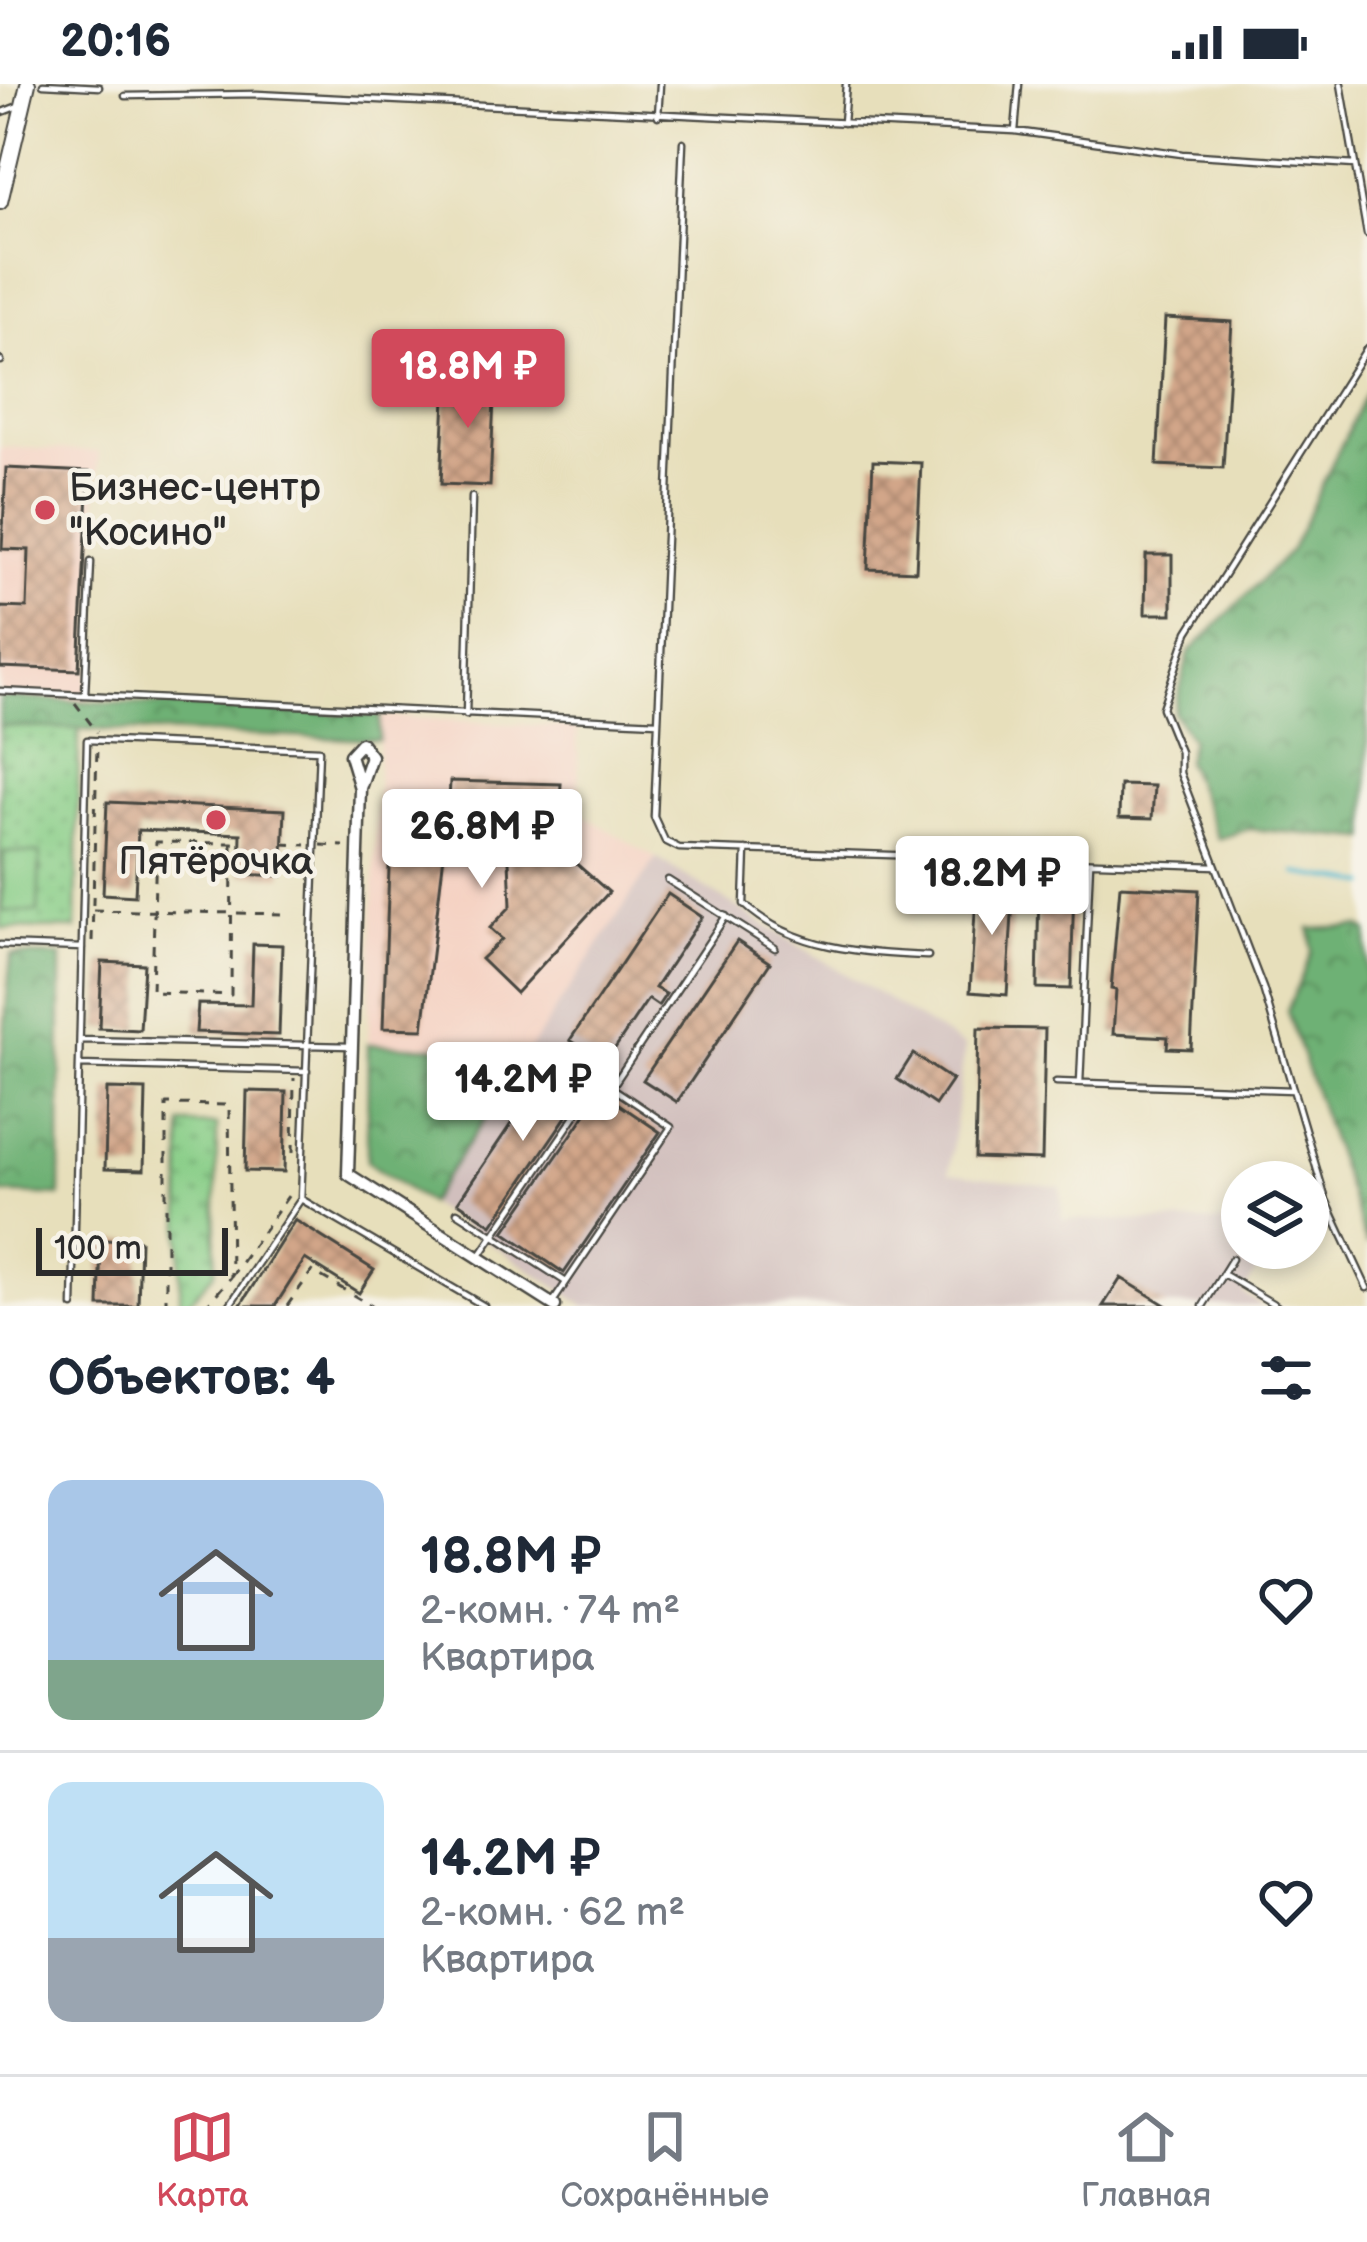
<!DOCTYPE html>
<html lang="ru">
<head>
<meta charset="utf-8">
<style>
	:root { --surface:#fff; --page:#f6f6f7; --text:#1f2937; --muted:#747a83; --line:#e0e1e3; --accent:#d1495b }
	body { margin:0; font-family:"Balsamiq Sans",sans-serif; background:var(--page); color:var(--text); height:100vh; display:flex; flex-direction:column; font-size:45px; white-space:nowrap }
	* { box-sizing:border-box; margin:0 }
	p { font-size:39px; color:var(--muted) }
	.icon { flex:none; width:66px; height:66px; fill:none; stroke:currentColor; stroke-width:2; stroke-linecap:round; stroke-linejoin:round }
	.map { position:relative; height:1222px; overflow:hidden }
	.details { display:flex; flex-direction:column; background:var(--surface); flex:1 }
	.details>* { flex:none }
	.controls { position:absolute; left:1221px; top:1077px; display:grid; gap:24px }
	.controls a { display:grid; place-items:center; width:108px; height:108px; border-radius:50%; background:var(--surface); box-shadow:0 6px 18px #0003; font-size:60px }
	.scale { position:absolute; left:36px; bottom:30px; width:192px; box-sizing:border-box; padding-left:12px; border:6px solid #2b2b2b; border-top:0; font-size:33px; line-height:42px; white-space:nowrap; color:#2b2b2b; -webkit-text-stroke:9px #f7f3e8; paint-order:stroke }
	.price { position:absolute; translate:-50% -102px; padding:0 27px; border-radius:12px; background:#fff; color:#222; font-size:39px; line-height:78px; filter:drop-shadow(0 3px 6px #0008) }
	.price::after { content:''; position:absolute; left:50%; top:72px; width:36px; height:27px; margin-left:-18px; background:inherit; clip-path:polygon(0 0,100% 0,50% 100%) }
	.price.selected { background:var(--accent); color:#fff }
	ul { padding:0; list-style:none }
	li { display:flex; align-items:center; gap:36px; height:300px; padding:0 48px }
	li+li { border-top:3px solid var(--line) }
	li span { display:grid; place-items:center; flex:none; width:336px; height:240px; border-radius:24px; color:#555 }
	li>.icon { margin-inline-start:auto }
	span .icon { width:144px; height:144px; fill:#fffc; stroke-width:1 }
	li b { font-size:51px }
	h2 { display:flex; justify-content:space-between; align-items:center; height:144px; padding:0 48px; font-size:51px }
	.status { display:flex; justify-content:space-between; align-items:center; height:84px; padding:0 60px; background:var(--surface); direction:ltr }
	.status svg { height:33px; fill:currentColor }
	.tabs { display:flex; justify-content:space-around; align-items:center; height:168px; border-top:3px solid var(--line); background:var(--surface); font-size:33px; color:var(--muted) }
	.tabs a { display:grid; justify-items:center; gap:6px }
	.tabs .selected { color:var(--accent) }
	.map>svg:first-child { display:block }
</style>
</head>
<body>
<div class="status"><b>20:16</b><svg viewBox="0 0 49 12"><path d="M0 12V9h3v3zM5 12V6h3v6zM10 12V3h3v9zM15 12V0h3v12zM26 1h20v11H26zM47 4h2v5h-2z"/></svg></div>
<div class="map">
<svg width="1367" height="1222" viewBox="0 0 1367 1222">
	<defs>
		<pattern id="forest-crowns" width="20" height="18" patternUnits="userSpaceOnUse" patternTransform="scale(3)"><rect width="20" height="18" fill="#6eb174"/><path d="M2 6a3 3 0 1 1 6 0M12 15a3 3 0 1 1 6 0" fill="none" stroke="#5b905f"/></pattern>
		<pattern id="park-dots" width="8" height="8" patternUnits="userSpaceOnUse" patternTransform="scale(3)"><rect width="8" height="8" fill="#89ce88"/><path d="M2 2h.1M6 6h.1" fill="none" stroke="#76b176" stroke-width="1.8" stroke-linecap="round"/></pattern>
		<pattern id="building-cross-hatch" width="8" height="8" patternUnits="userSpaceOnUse" patternTransform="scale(3)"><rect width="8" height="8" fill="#d2a689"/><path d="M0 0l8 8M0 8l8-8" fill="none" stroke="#ab8770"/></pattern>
	</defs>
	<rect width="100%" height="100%" fill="#f7f3e8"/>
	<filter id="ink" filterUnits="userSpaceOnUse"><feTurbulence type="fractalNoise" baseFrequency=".00833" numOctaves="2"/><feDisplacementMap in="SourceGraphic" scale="24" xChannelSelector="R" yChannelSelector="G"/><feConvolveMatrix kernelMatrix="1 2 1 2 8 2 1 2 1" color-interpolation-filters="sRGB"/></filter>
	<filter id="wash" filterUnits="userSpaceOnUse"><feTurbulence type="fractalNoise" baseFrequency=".004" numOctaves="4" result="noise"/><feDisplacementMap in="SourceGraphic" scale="48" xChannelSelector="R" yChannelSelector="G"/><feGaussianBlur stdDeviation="2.7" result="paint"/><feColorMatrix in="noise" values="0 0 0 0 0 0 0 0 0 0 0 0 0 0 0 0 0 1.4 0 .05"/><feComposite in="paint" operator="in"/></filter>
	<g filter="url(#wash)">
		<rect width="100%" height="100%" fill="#e7dfbb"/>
		<path fill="#f5d2c3" d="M 0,363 L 99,368 L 87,616 L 0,613 Z
			M 380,632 L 577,644 L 580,729 L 656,774 L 529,968 L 368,960 Z"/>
		<path fill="#d1bfbd" d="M 656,774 L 965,963 L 949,1089 L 1061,1103 L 1062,1135 L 1242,1139 L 1242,1164 L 1259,1164 L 1261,1181 L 1243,1209 L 1263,1222 L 585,1222 L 428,1119 Z"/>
		<path fill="url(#forest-crowns)" stroke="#4c6e50" stroke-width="3" d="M 1367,307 L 1367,755 L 1249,745 L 1218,755 L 1186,677 L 1191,655 L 1174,629 L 1189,569 L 1291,466 Z
			M 0,613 L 380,632 L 379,656 L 0,642 Z
			M 1361,843 L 1367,847 L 1367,1161 L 1287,927 L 1312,868 L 1310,845 Z
			M 11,871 L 61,872 L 60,1112 L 0,1109 L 0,994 Z
			M 368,960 L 529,968 L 428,1119 L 367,1077 Z"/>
		<path fill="url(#park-dots)" stroke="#5a7c5a" stroke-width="3" d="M 0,642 L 79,645 L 76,845 L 0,844 Z
			M 182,1040 L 217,1041 L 215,1188 L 185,1222 L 180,1222 Z"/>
		<path fill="#89ce88" stroke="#5a7c5a" stroke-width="3" d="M 4,768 L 40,769 L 38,828 L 2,827 Z"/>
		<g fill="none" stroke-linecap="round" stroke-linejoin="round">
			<path stroke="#50b8cd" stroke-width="4.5" d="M 1296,789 L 1367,800"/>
		</g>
		<g id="blocks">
			<path fill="url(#building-cross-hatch)" d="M 1165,234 L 1232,238 L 1223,384 L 1157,381 Z
				M 446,292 L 495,294 L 490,402 L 441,400 Z
				M 873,377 L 921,379 L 916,487 L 868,485 Z
				M 6,384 L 89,388 L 79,586 L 0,583 L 0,523 L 27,524 L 29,466 L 2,465 Z
				M 1146,471 L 1172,471 L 1172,530 L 1145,530 Z
				M 450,697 L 561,700 L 557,763 L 609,808 L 516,909 L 481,875 L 502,855 L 490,844 L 511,822 L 507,731 L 449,729 L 423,945 L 383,944 L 390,758 L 404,758 L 405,718 L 449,719 Z
				M 1120,701 L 1154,702 L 1152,735 L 1119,734 Z
				M 107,718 L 285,726 L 282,792 L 240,790 L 241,750 L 138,746 L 135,812 L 103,810 Z
				M 977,797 L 1014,799 L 1007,911 L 970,908 Z
				M 1039,802 L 1074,803 L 1071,905 L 1037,904 Z
				M 1120,802 L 1199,806 L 1191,965 L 1167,964 L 1168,953 L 1113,950 L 1116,906 L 1111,905 Z
				M 668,810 L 702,833 L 655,904 L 666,910 L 658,922 L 648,915 L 605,979 L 570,956 Z
				M 737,857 L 770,879 L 677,1018 L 643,996 Z
				M 253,860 L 282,861 L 279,951 L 196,948 L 198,920 L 251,921 Z
				M 102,878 L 144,880 L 140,946 L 99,944 Z
				M 978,944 L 1045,945 L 1042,1076 L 975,1074 Z
				M 913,970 L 952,996 L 935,1021 L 897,995 Z
				M 553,978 L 587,1002 L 492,1141 L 458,1118 Z
				M 107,1005 L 146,1006 L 144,1086 L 105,1085 Z
				M 247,1007 L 286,1008 L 284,1088 L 245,1087 Z
				M 601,1008 L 660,1048 L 564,1189 L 504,1148 Z
				M 295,1136 L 374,1186 L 359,1209 L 305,1175 L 275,1222 L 240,1222 Z
				M 101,1156 L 140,1157 L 138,1222 L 99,1222 Z
				M 1121,1194 L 1167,1222 L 1103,1222 Z"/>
		</g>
	</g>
	<g filter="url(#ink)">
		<use href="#blocks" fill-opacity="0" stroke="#474641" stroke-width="3"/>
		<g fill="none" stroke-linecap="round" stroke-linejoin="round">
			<g stroke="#474641" stroke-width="9">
				<path id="service" d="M 43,0 L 99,3
					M 1341,0 L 1367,150
					M 125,12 L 257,10 L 1015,47 L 1182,70 L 1355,81
					M 0,29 L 18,22
					M 658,32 L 660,0
					M 843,39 L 846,0
					M 1015,47 L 1019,0
					M 683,58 L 654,733 L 665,757 L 679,764 L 1216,782
					M 1367,264 L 1188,548 L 1162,624 L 1180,668 L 1180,689 L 1263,904 L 1326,1116 L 1367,1204
					M 0,276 L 1,277
					M 0,607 L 657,638
					M 85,610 L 91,478
					M 466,631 L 472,413
					M 746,766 L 744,820 C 793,866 865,869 928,872
					M 668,796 L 775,864
					M 0,861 L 82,864
					M 80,956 L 350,962
					M 79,981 L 307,987
					M 1056,998 L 1293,1006
					M 1080,999 L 1090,778
					M 612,1003 L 726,832
					M 301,1115 L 484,1222
					M 457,1128 L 566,1198
					M 479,1173 L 600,995
					M 1223,1190 L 1277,1222
					M 553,1218 L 671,1043 L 556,966
					M 73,1222 L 87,656 L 319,666 L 301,1115 L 229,1222
					M 1203,1222 L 1232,1175"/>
			</g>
			<g stroke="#474641" stroke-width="15">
				<path id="minor" d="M 360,704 L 350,671 L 361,659 L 371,672 L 360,704 L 348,1090 L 555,1222"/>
			</g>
			<g stroke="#474641" stroke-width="18">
				<path id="secondary" d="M 0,118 L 28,0"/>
			</g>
			<path stroke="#474641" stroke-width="3" stroke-dasharray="9 9" stroke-linecap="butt" d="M 75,619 L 97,648
				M 232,759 L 231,911 L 152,908 L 156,758 L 232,759 L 242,760
				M 283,760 L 306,761
				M 321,761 L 344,762
				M 93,826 L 282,830
				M 92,857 L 97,663
				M 293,1069 L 294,994
				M 231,1193 L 291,1108
				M 166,1222 L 166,1020 L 229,1021 L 231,1193 L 206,1222
				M 287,1222 L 312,1187 L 372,1222"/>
			<use href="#service" stroke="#fff" stroke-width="4.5"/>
			<use href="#minor" stroke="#fff" stroke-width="10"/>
			<use href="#secondary" stroke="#fff" stroke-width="14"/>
		</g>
	</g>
	<g fill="#d1495b" stroke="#f7f3e8" stroke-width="4.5">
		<circle cx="45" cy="426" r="12"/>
		<circle cx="216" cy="736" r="12"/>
	</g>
	<g text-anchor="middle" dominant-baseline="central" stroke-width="9" stroke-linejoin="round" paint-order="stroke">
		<g font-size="39" fill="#2b2b2b" stroke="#f7f3e8" text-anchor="start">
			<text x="69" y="404">Бизнес-центр<tspan x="69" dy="45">"Косино"</tspan></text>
			<text x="216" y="778" text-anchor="middle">Пятёрочка</text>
		</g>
	</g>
</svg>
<div class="controls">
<a><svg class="icon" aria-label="layers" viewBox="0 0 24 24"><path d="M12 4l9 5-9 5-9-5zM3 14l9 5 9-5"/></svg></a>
</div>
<div class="scale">100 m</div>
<b class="price selected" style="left:468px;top:347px">18.8M ₽</b>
<b class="price" style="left:482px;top:807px">26.8M ₽</b>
<b class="price" style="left:992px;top:854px">18.2M ₽</b>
<b class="price" style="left:523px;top:1060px">14.2M ₽</b>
</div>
<section class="details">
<h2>Объектов: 4<svg class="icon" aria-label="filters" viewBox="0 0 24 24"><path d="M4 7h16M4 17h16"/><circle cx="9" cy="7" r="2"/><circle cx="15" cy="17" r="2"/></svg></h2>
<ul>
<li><span style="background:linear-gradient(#a9c7e8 75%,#7fa58c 0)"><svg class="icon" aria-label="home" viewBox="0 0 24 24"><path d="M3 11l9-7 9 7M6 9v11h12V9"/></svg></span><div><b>18.8M ₽</b><p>2-комн. · 74 m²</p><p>Квартира</p></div><svg class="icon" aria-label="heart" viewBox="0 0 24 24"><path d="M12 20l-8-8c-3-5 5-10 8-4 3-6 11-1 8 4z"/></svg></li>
<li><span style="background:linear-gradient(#bfe0f5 65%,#9aa5b1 0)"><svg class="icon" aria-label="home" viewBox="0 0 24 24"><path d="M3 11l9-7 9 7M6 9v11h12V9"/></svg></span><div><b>14.2M ₽</b><p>2-комн. · 62 m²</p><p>Квартира</p></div><svg class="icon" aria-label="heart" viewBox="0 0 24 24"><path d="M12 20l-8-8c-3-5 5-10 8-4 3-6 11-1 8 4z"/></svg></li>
</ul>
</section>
<nav class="tabs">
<a class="selected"><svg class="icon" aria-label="map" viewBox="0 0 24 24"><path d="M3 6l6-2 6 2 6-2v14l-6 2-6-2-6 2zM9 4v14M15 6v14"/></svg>Карта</a>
<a><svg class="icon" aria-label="saved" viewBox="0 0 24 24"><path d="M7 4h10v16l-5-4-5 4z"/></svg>Сохранённые</a>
<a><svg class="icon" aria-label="home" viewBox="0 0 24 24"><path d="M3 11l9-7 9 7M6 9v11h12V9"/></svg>Главная</a>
</nav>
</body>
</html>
